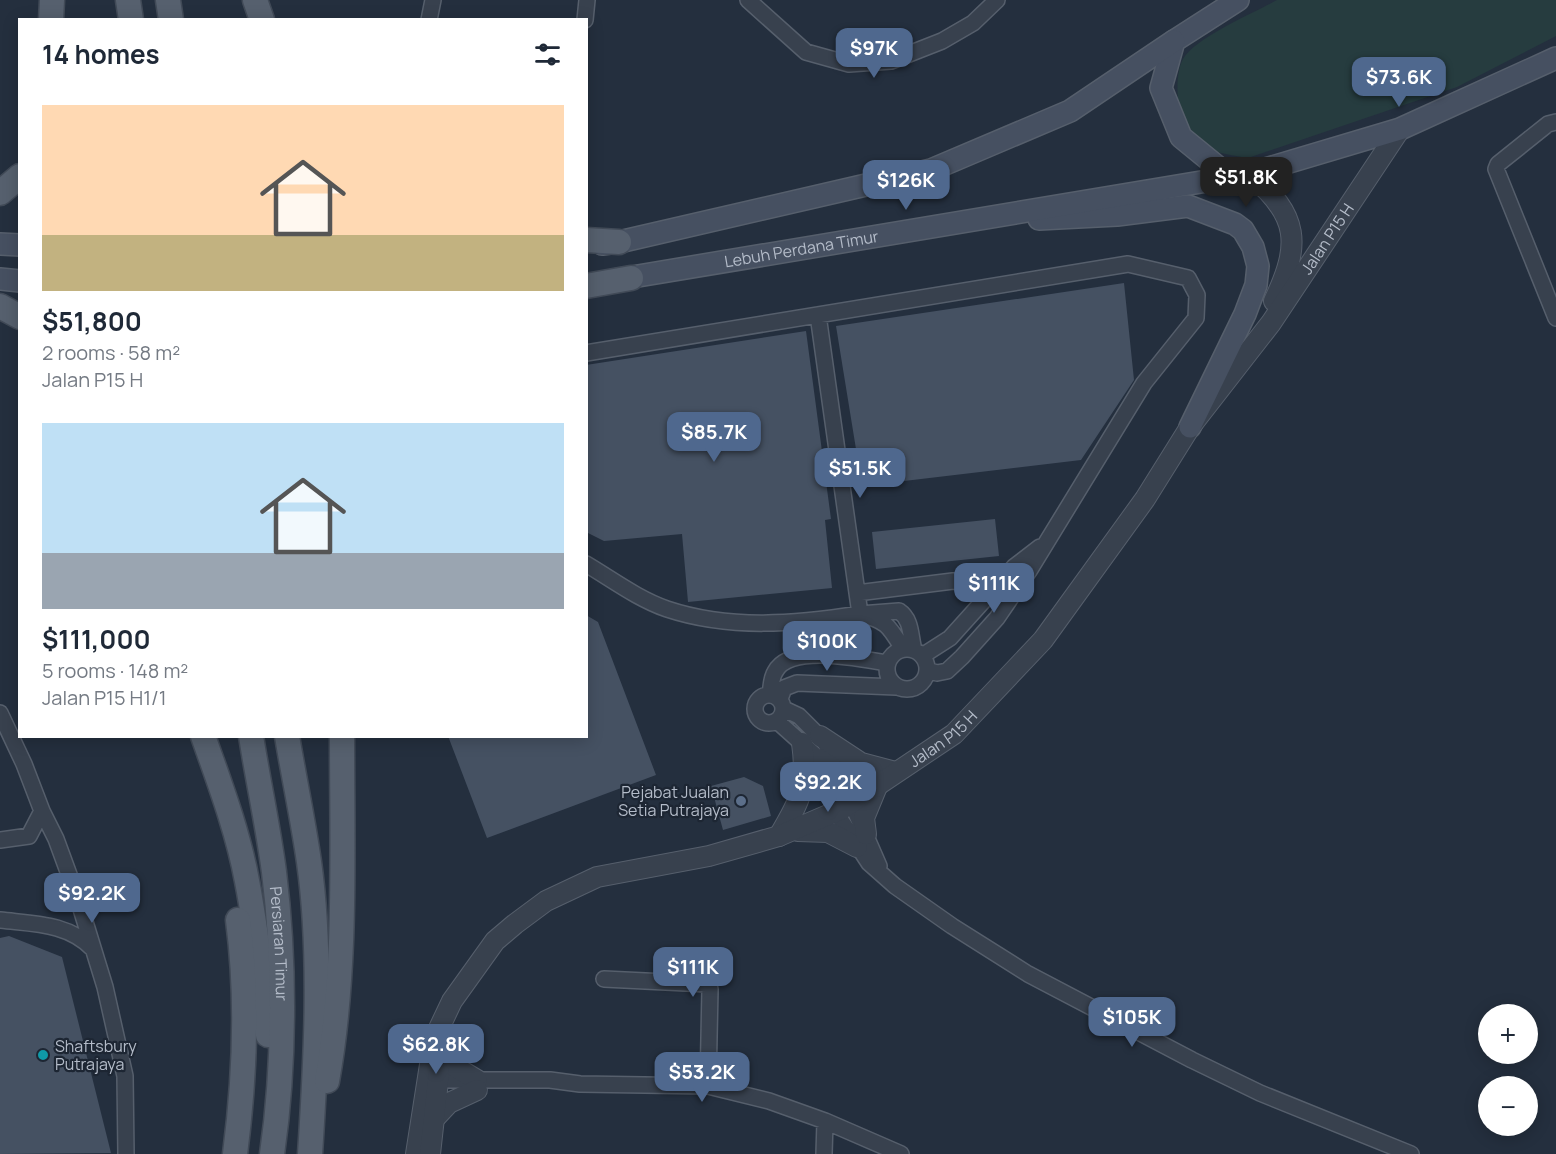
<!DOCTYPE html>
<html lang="en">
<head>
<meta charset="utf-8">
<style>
	:root { --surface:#fff; --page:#f2f2f3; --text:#1f2937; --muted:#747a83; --accent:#4f688e }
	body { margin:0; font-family:Manrope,sans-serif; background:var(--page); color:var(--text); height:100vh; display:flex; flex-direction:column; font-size:22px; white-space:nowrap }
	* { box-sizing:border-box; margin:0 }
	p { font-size:20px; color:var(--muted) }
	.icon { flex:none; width:33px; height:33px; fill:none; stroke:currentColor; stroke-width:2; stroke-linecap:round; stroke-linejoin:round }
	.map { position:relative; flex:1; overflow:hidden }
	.details { position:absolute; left:18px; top:18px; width:570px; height:720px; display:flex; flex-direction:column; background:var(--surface); border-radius:0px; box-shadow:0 3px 15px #0003 }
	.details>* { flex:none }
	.buttons { position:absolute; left:1478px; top:1004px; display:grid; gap:12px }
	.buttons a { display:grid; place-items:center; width:60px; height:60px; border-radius:50%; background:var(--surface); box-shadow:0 3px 15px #0003; font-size:30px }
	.price { position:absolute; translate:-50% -51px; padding:0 14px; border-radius:12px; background:var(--accent); color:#fff; font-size:20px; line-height:39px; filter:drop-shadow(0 2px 3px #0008) }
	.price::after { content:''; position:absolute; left:50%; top:36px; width:18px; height:14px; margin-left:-9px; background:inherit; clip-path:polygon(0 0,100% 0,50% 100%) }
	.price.selected { background:#222; color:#fff }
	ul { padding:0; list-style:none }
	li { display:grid; align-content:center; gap:12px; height:318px; padding:0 24px }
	li span { display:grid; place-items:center; height:186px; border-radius:0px; color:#555 }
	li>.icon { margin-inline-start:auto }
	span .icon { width:108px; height:108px; fill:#fffc; stroke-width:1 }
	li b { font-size:26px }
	h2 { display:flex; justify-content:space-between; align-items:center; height:72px; padding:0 24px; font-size:26px }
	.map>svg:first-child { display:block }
</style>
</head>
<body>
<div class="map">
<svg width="1556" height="1154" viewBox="0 0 1556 1154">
	<rect width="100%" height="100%" fill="#242f3e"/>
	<path fill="#263c3f" d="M 1277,0 L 1556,0 L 1556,36 L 1457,87 L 1248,158 C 1228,155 1208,152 1192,138 C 1177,124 1173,77 1183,59 C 1196,37 1254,13 1277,0 Z"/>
	<path fill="#455162" d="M 1124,283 L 1134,380 L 1081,460 L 862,486 L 836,326 Z
		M 806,331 L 831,519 L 825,520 L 832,588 L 688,602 L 682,534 L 604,541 L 586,532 L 586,365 Z
		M 995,519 L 999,556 L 876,569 L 872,532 Z
		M 586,615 L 598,622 L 656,775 L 487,838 L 448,736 L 586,736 Z
		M 744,777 L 763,786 L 771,816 L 723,830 L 711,786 Z
		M 9,936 L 62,957 L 111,1153 L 0,1154 L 0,938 Z"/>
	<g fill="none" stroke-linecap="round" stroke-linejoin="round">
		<g stroke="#565f6c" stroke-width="18">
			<path id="minor" d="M 748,0 L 806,52 L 849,64 L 891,61 L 942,41 L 973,23 L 997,0
				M 429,20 L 433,0
				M 585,20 L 587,0
				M 1556,122 L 1548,124 L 1498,164 L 1496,169 L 1556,318
				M 818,315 L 860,614 L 899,611 C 912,620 910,635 914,650
				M 586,353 L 1128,264 L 1188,278 L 1197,295 L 1196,318 L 1144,383 L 1029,571 L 997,618 L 962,657 L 947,671 L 937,673 L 927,670
				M 586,564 C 613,580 638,599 667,609 C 730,630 796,624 860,614 C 887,621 889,626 903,649
				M 857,593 L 953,581 L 986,585 L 990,595
				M887 669a20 20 0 1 1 40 0a20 20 0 1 1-40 0Z
				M 922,656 L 950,638 L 1014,567 L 1040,547
				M755 709a14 14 0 1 1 28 0a14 14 0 1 1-28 0Z
				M 770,695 C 771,688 771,678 775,672 C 789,643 862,659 887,663
				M 780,699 L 784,688 L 797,683 L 896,687
				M 784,709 L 799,716 L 825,742 L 879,866
				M 0,713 L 24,764 L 42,811 L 29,836 L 0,840
				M 777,721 L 816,756 L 835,811 L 869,863 L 895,886 L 952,926 L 1028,974 L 1192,1060 L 1260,1093 L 1411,1154
				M 42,811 L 56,839 L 78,899 L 105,987 L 125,1076 L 126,1154
				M 0,920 C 34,924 68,923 93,949
				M 604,979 L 707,984 L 710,989 L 708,1086
				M 427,1080 L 550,1080 L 580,1084 L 708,1086 L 769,1101 L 825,1121 L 901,1154
				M 824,1154 L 825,1121"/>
		</g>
		<g stroke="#565f6c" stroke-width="22">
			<g id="tertiary">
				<path d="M 1249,174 C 1300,215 1301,245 1274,301"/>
				<path d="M 820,736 L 861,763 L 895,772"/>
				<path d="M 798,831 L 828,832 L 857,847"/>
				<path d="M 866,834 L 864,818 L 878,784"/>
				<path d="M 779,836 C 801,799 808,786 802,743"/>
				<path d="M 447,1035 L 452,1065 L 477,1080"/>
				<path d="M 434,1119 L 449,1103 L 477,1090"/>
				<path id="s1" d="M 416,1154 L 434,1039 L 452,1001 L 495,941 L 515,924 L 546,901 L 597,877 L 709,856 L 779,836 L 842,809 L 954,734 L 1043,640 L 1145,499 L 1190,427 L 1271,323 L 1400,129"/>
				<path d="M 430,1154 L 439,1072"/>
			</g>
		</g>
		<g stroke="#565f6c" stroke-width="24">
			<g id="secondary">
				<path d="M 1230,177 L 1181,137 L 1161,88 L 1174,41 L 1238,0"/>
				<path d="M 1039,219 L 1117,215 L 1188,206 L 1235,224 L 1243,230 L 1253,247 L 1258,266 L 1256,285 L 1245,314 L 1190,427"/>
				<path d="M 0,244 L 20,245"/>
				<path d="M 602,244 L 619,242 L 931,170 L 1070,111 L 1174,41"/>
				<path d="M 0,279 L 20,281"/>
				<path id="s2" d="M 614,280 L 1249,174 L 1400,129 L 1556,58"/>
			</g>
		</g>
		<g stroke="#414a57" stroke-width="27">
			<g id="primary">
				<path d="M 128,0 L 131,20"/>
				<path d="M 168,0 L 171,20"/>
				<path d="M 255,0 L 262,20"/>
				<path d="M 51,20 L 52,0"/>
				<path d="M 0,193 L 20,176"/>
				<path d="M 586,240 L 619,242"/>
				<path d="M 586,286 L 631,278"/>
				<path d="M 0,306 L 20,317"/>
				<path d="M 203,736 C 220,784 238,832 247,881 C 257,932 262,983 268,1035"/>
				<path id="s3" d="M 251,736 C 258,781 268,826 274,872 C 285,961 285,1065 272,1154"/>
				<path d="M 287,736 C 294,778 303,820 309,862 C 322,954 316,1062 310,1154"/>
				<path d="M 327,1081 C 347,971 342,849 342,736"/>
				<path d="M 235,1154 C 245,1077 248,997 238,920"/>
			</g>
		</g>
		<use href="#minor" stroke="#38414e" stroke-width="15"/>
		<use href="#tertiary" stroke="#38414e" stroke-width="20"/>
		<use href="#secondary" stroke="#465061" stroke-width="21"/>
		<use href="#primary" stroke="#56606e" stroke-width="24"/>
	</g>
	<circle fill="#5c6f8a" stroke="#1d2633" stroke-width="2" cx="741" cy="801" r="6"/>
	<circle fill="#0f9aa8" stroke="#1d2633" stroke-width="2" cx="43" cy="1055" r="6"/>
	<g text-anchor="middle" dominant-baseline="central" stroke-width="4.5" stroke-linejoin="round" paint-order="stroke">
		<g font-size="16" fill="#b4bcc9" stroke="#1d2633">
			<text stroke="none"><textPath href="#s1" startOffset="1365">Jalan P15 H</textPath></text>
			<text stroke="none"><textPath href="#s2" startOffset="190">Lebuh Perdana Timur</textPath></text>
			<text stroke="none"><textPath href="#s1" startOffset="732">Jalan P15 H</textPath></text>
			<text stroke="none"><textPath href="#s3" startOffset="210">Persiaran Timur</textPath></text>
		</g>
		<g font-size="16" fill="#b4bcc9" stroke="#1d2633" text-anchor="end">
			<text x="729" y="792">Pejabat Jualan<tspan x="729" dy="18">Setia Putrajaya</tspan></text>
			<text x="55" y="1046" text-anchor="start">Shaftsbury<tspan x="55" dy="18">Putrajaya</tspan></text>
		</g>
	</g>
</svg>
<div class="buttons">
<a>+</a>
<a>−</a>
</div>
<b class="price" style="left:874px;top:79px">$97K</b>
<b class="price" style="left:1399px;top:108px">$73.6K</b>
<b class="price selected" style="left:1246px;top:208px">$51.8K</b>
<b class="price" style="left:906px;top:211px">$126K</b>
<b class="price" style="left:714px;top:463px">$85.7K</b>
<b class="price" style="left:860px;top:499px">$51.5K</b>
<b class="price" style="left:994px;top:614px">$111K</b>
<b class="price" style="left:827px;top:672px">$100K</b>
<b class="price" style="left:828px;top:813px">$92.2K</b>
<b class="price" style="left:92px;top:924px">$92.2K</b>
<b class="price" style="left:693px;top:998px">$111K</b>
<b class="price" style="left:1132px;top:1048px">$105K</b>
<b class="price" style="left:436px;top:1075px">$62.8K</b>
<b class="price" style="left:702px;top:1103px">$53.2K</b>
<section class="details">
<h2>14 homes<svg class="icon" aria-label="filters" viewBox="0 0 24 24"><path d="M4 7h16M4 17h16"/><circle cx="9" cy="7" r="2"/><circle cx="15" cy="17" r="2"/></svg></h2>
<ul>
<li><span style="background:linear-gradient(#ffd9b3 70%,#c2b280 0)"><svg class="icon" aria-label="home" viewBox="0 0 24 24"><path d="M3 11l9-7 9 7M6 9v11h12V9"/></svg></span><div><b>$51,800</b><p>2 rooms · 58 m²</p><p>Jalan P15 H</p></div></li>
<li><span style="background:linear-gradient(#bfe0f5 70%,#9aa5b1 0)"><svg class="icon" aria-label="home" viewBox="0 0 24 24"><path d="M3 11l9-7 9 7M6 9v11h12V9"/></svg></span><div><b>$111,000</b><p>5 rooms · 148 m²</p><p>Jalan P15 H1/1</p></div></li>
</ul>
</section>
</div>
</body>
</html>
